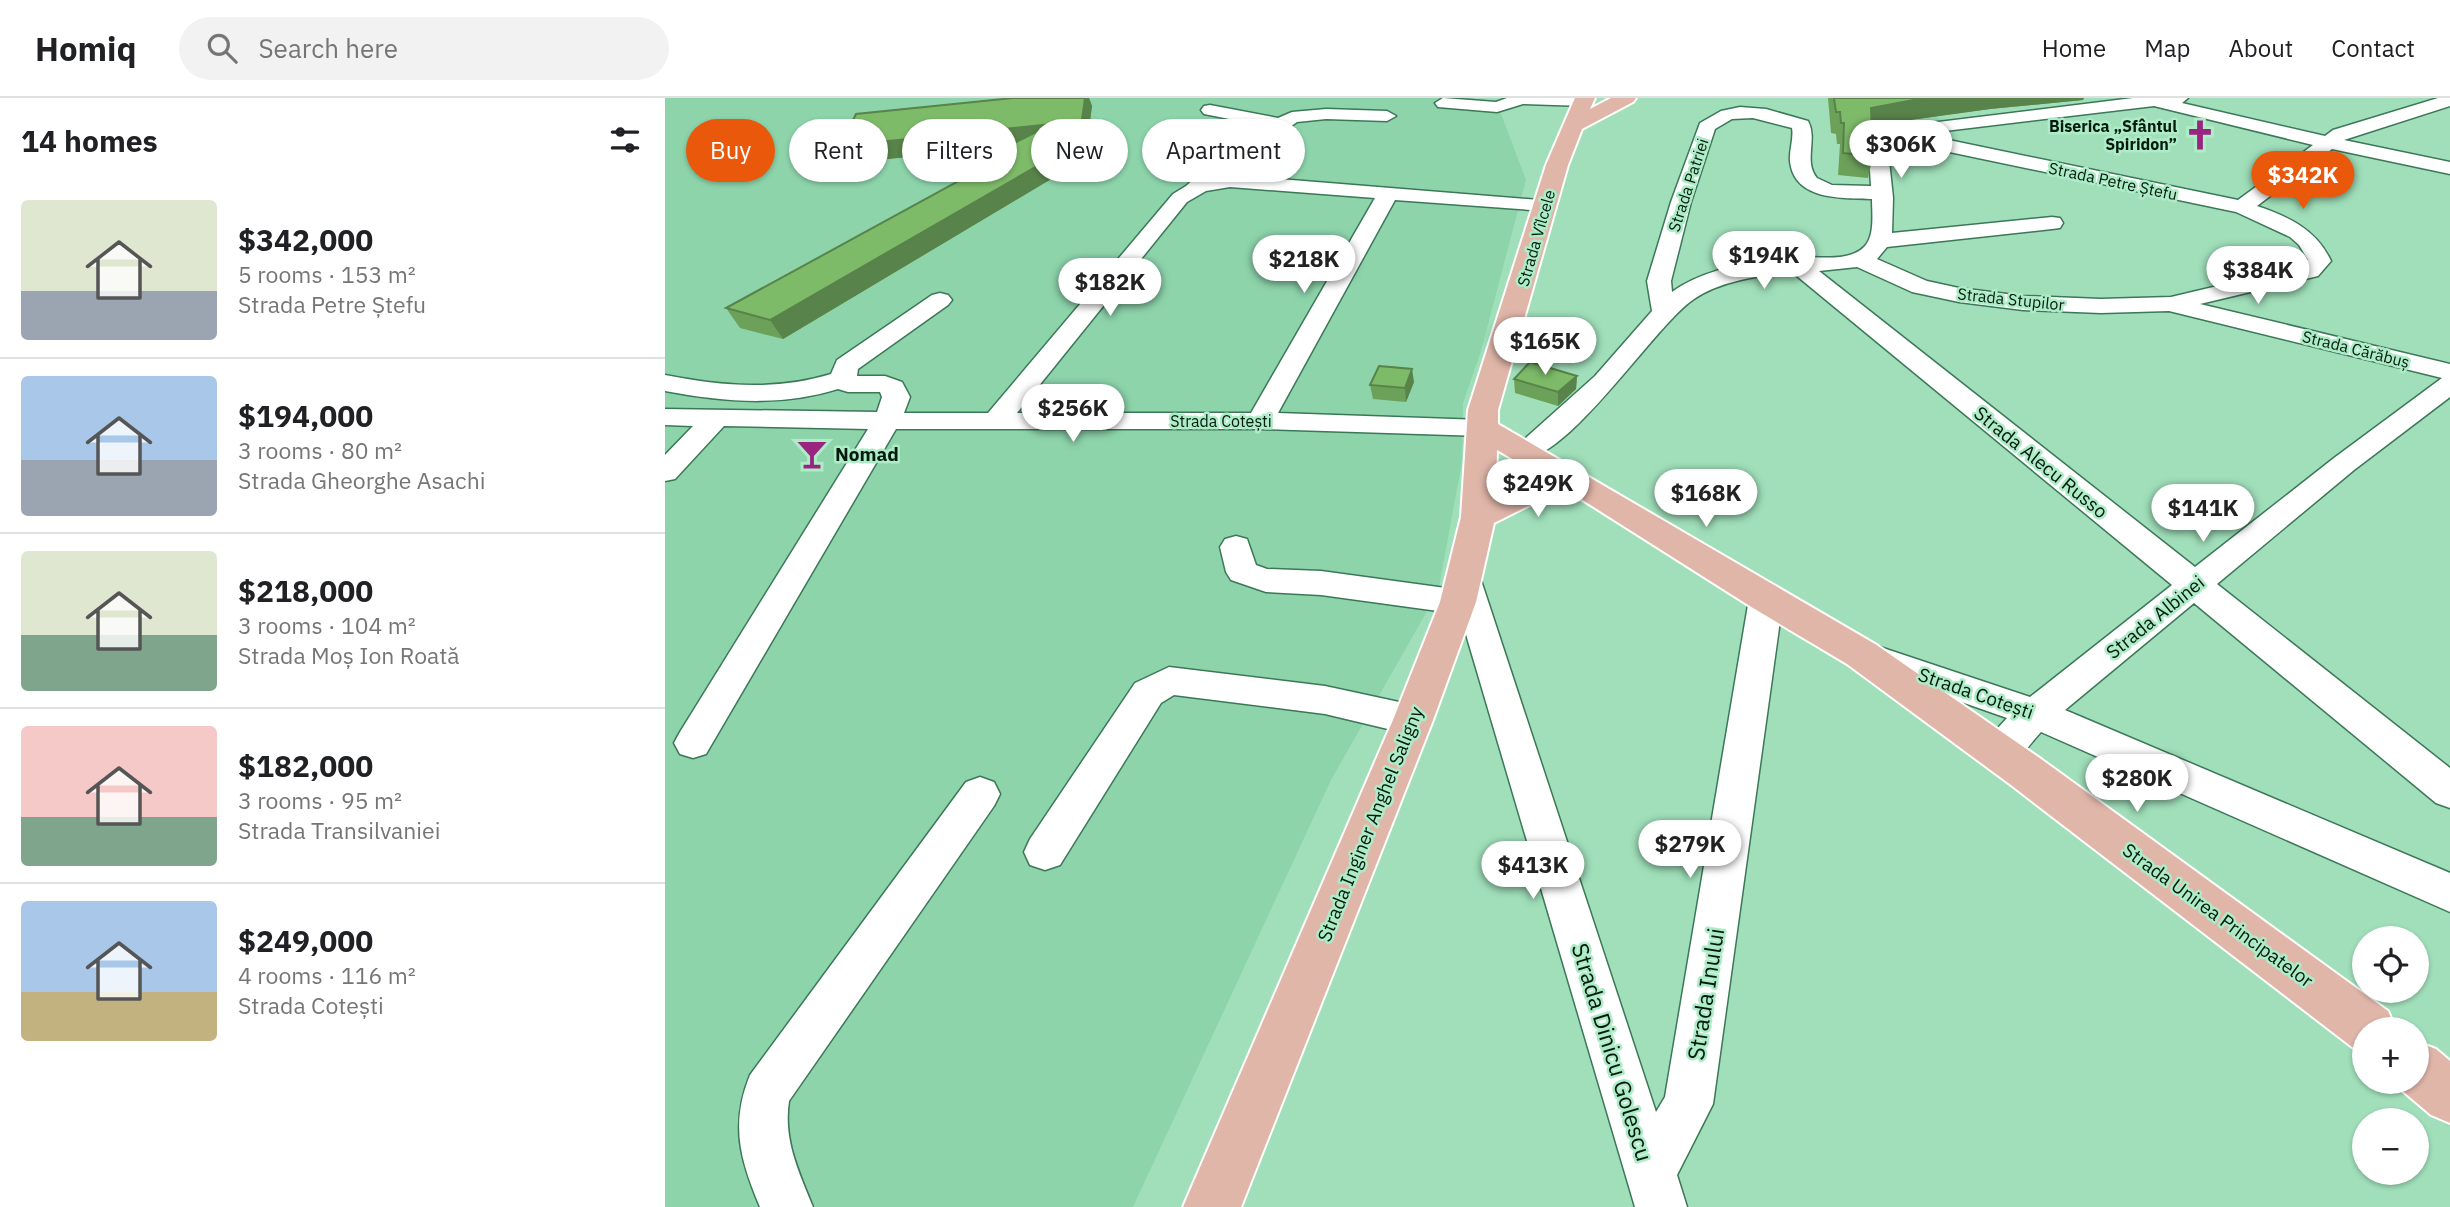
<!DOCTYPE html>
<html lang="en">
<head>
<meta charset="utf-8">
<style>
	:root { --surface:#fff; --page:#f2f2f2; --text:#202124; --muted:#757577; --line:#e0e0e0; --accent:#ea580c }
	body { margin:0; font-family:"IBM Plex Sans",sans-serif; background:var(--page); color:var(--text); height:100vh; display:flex; flex-direction:column; font-size:26px; white-space:nowrap }
	* { box-sizing:border-box; margin:0 }
	p { font-size:23px; color:var(--muted) }
	.icon { flex:none; width:38px; height:38px; fill:none; stroke:currentColor; stroke-width:2; stroke-linecap:round; stroke-linejoin:round }
	.map { position:relative; flex:1; overflow:hidden }
	.sheet { display:flex; flex-direction:column; background:var(--surface); width:665px }
	.sheet>* { flex:none }
	.banner { position:absolute; left:21px; top:21px; width:665px; height:63px; display:flex; gap:14px }
	.fabs { position:absolute; left:1687px; top:828px; display:grid; gap:14px }
	.fabs a { display:grid; place-items:center; width:77px; height:77px; border-radius:50%; background:var(--surface); box-shadow:0 2px 5px #0004; font-size:35px }
	.price { position:absolute; translate:-50% -60px; padding:0 16px; border-radius:24px; background:#fff; color:#222; font-size:23px; line-height:46px; filter:drop-shadow(0 2px 4px #0008) }
	.price::after { content:''; position:absolute; left:50%; top:42px; width:21px; height:16px; margin-left:-10px; background:inherit; clip-path:polygon(0 0,100% 0,50% 100%) }
	.price.selected { background:var(--accent); color:#fff }
	ul { padding:0; list-style:none }
	li { display:flex; align-items:center; gap:21px; height:175px; padding:0 21px }
	li+li { border-top:2px solid var(--line) }
	li span { display:grid; place-items:center; flex:none; width:196px; height:140px; border-radius:7px; color:#555 }
	li>.icon { margin-inline-start:auto }
	span .icon { width:84px; height:84px; fill:#fffc; stroke-width:1 }
	li b { font-size:30px }
	h2 { display:flex; justify-content:space-between; align-items:center; height:84px; padding:0 21px; font-size:30px }
	.pill { padding:0 24px; border-radius:32px; background:var(--surface); box-shadow:0 2px 5px #0004; font-size:24px; line-height:63px }
	.pill.selected { background:var(--accent); color:#fff }
	header { display:flex; align-items:center; gap:42px; box-sizing:border-box; height:98px; padding:0 35px; background:var(--surface); border-bottom:2px solid var(--line) }
	header strong { font-size:33px }
	nav { display:flex; gap:38px; margin-inline-start:auto; font-size:24px }
	.search { width:490px; height:63px; background:var(--page); display:flex; align-items:center; gap:18px; box-sizing:border-box; padding:0 24px; border-radius:38px; color:var(--muted); font-size:26px }
	main { display:flex; flex:1; min-height:0 }
	.map>svg:first-child { display:block }
</style>
</head>
<body>
<header>
<strong>Homiq</strong>
<div class="search"><svg class="icon" aria-label="search" viewBox="0 0 24 24"><circle cx="10" cy="10" r="6"/><path d="M15 15l6 6"/></svg>Search here</div>
<nav><a>Home</a><a>Map</a><a>About</a><a>Contact</a></nav>
</header>
<main>
<section class="sheet">
<h2>14 homes<svg class="icon" aria-label="filters" viewBox="0 0 24 24"><path d="M4 7h16M4 17h16"/><circle cx="9" cy="7" r="2"/><circle cx="15" cy="17" r="2"/></svg></h2>
<ul>
<li><span style="background:linear-gradient(#dfe7d0 65%,#9aa5b1 0)"><svg class="icon" aria-label="home" viewBox="0 0 24 24"><path d="M3 11l9-7 9 7M6 9v11h12V9"/></svg></span><div><b>$342,000</b><p>5 rooms · 153 m²</p><p>Strada Petre Ștefu</p></div></li>
<li><span style="background:linear-gradient(#a9c7e8 60%,#9aa5b1 0)"><svg class="icon" aria-label="home" viewBox="0 0 24 24"><path d="M3 11l9-7 9 7M6 9v11h12V9"/></svg></span><div><b>$194,000</b><p>3 rooms · 80 m²</p><p>Strada Gheorghe Asachi</p></div></li>
<li><span style="background:linear-gradient(#dfe7d0 60%,#7fa58c 0)"><svg class="icon" aria-label="home" viewBox="0 0 24 24"><path d="M3 11l9-7 9 7M6 9v11h12V9"/></svg></span><div><b>$218,000</b><p>3 rooms · 104 m²</p><p>Strada Moș Ion Roată</p></div></li>
<li><span style="background:linear-gradient(#f6c9c9 65%,#7fa58c 0)"><svg class="icon" aria-label="home" viewBox="0 0 24 24"><path d="M3 11l9-7 9 7M6 9v11h12V9"/></svg></span><div><b>$182,000</b><p>3 rooms · 95 m²</p><p>Strada Transilvaniei</p></div></li>
<li><span style="background:linear-gradient(#a9c7e8 65%,#c2b280 0)"><svg class="icon" aria-label="home" viewBox="0 0 24 24"><path d="M3 11l9-7 9 7M6 9v11h12V9"/></svg></span><div><b>$249,000</b><p>4 rooms · 116 m²</p><p>Strada Cotești</p></div></li>
</ul>
</section>
<div class="map">
<svg width="1785" height="1109" viewBox="0 0 1785 1109">
	<rect width="100%" height="100%" fill="#a0dfba"/>
	<path fill="#8dd4ab" d="M 0,0 L 805,0 L 832,5 L 861,82 L 816,253 L 798,305 L 797,364 L 773,494 L 666,682 L 468,1109 L 0,1109 Z"/>
	<g fill="none" stroke-linecap="round" stroke-linejoin="round">
		<g stroke="#3b7857" stroke-width="3">
			<path id="minor" d="M 778,0 L 831,4 L 842,0 L 926,0 L 928,3 L 919,8 L 858,6 L 832,14 L 773,9 L 770,5 Z
				M 1468,0 L 1523,0 L 1517,5 L 1660,38 L 1668,32 L 1773,0 L 1785,0 L 1785,8 L 1679,42 L 1785,64 L 1785,76 L 1667,51 L 1592,108 C 1624,119 1651,131 1666,163 L 1653,178 L 1535,206 L 1785,266 L 1785,299 L 1689,372 L 1552,486 L 1785,670 L 1785,710 L 1771,705 L 1529,505 L 1400,612 L 1785,775 L 1785,814 L 1376,634 C 1358,653 1349,675 1321,665 L 1315,654 L 1321,643 L 1342,620 L 1194,568 L 1188,559 L 1194,550 L 1206,546 L 1365,599 L 1507,487 L 1127,174 C 1094,178 1057,182 1029,201 C 988,228 897,374 848,361 L 844,355 L 930,278 L 987,213 L 982,183 L 1006,104 L 1035,25 L 1056,13 L 1075,9 L 1101,11 L 1143,23 C 1153,41 1138,63 1152,80 L 1167,87 L 1206,88 L 1203,40 L 1216,31 ZM 1489,8 L 1648,47 L 1573,102 L 1255,36 ZM 1088,20 L 1127,30 C 1129,41 1124,52 1125,63 C 1129,103 1178,100 1207,101 C 1207,115 1210,137 1200,148 C 1184,165 1152,158 1132,159 C 1092,162 1040,170 1007,194 L 1006,183 L 1026,104 L 1050,31 L 1067,21 ZM 1227,42 L 1571,114 L 1625,139 L 1634,147 L 1643,162 L 1637,168 L 1506,199 L 1436,201 L 1358,198 L 1294,190 L 1262,183 L 1212,161 L 1222,149 L 1387,131 L 1395,130 L 1398,125 L 1395,120 L 1387,119 L 1227,135 L 1228,100 L 1222,43 ZM 1192,169 L 1247,194 L 1294,204 L 1358,212 L 1436,215 L 1504,213 L 1777,280 L 1669,360 L 1530,469 L 1154,173 Z
				M 545,7 L 613,20 L 627,14 L 661,11 L 722,13 L 731,18 L 722,23 L 661,21 L 632,24 L 554,79 L 565,77 L 887,103 L 891,107 L 887,111 L 880,113 L 730,102 L 613,315 L 817,322 L 827,324 L 831,330 L 827,336 L 817,338 L 595,331 L 231,331 L 41,656 L 28,660 L 15,656 L 9,645 L 15,634 L 203,331 L 59,328 L 10,381 L 0,383 L 0,357 L 28,328 L 0,327 L 0,311 L 212,314 L 217,299 L 215,294 L 183,294 L 173,291 C 115,309 59,304 0,293 L 0,277 C 56,288 110,293 166,276 L 172,262 L 267,197 L 275,195 L 283,197 L 287,202 L 283,207 L 193,271 L 192,278 L 220,278 L 237,284 L 245,299 L 239,315 L 323,315 L 508,96 L 521,88 L 551,61 L 600,28 L 539,16 L 536,12 L 539,8 ZM 565,89 L 710,100 L 586,315 L 352,315 L 522,104 L 541,93 Z
				M 571,438 L 582,441 L 591,467 L 602,471 L 656,473 L 788,491 L 784,478 L 788,470 L 800,467 L 812,470 L 991,1014 L 1000,999 L 1084,501 L 1089,493 L 1101,489 L 1113,493 L 1118,501 L 1048,1006 L 1012,1077 L 1022,1109 L 970,1109 L 795,516 L 656,497 L 601,494 L 566,482 L 561,474 L 555,449 L 560,441 Z
				M 504,569 L 660,588 L 748,607 L 761,612 L 767,622 L 761,632 L 748,637 L 660,616 L 509,597 L 496,605 L 395,767 L 380,772 L 365,767 L 359,754 L 365,741 L 470,585 Z
				M 315,679 L 329,684 L 335,696 L 329,708 L 124,1003 C 118,1042 134,1074 148,1109 L 95,1109 C 75,1062 65,1026 85,977 L 301,684 Z"/>
		</g>
		<g stroke="#fff" stroke-width="4">
			<path id="major" d="M 910,0 L 930,0 L 925,11 L 946,0 L 971,0 L 968,4 L 917,31 L 903,67 L 833,312 L 833,326 L 1210,546 L 1376,661 L 1723,913 L 1731,931 L 1699,931 L 1699,954 L 1687,949 L 1346,687 L 1182,566 L 1088,510 L 916,401 L 867,406 L 829,425 L 811,504 L 768,622 L 576,1109 L 518,1109 L 728,622 L 775,504 L 796,419 L 803,312 L 881,67 ZM 832,352 L 884,382 L 831,395 Z
				M 1752,944 L 1771,951 L 1785,963 L 1785,1025 L 1766,1017 L 1733,989 L 1731,984 L 1752,984 Z"/>
		</g>
		<use href="#minor" fill="#fff" fill-rule="evenodd"/>
		<use href="#major" fill="#e0b6a9" fill-rule="evenodd"/>
	</g>
	<path fill="#6ca15a" d="M 348,0 L 424,0 L 427,8 L 424,31 L 438,50 L 118,241 L 75,230 L 61,210 L 292,84 L 289,76 L 343,49 L 184,65 L 175,48 Z
		M 1163,0 L 1419,0 L 1418,2 L 1325,11 L 1245,22 L 1207,30 L 1208,58 L 1203,80 L 1173,77 L 1175,46 L 1172,46 L 1171,36 L 1166,35 Z
		M 912,278 L 911,291 L 893,308 L 850,295 L 849,281 Z
		M 749,284 L 741,304 L 708,301 L 705,287 Z"/>
	<path fill="#58834a" d="M 420,0 L 424,0 L 427,8 L 423,38 L 433,33 L 438,50 L 118,241 L 105,222 L 416,29 Z
		M 1259,0 L 1419,0 L 1418,2 L 1325,11 L 1245,22 L 1201,31 L 1206,10 Z
		M 387,26 L 394,43 L 184,65 L 175,48 Z
		M 747,271 L 749,284 L 741,304 L 740,290 Z
		M 912,278 L 911,291 L 893,308 L 893,294 Z"/>
	<path fill="#7ebb69" stroke="#58834a" stroke-width="2" d="M 348,0 L 420,0 L 416,29 L 433,33 L 105,222 L 61,210 L 301,79 L 288,76 L 387,26 L 175,48 L 191,16 Z
		M 1169,0 L 1259,0 L 1206,10 L 1208,58 L 1178,55 L 1179,25 L 1176,25 L 1175,14 L 1171,14 Z
		M 865,264 L 912,278 L 893,294 L 849,281 Z
		M 714,268 L 747,271 L 740,290 L 705,287 Z"/>
	<defs>
		<g id="church-bare" transform="scale(2.415)"><path d="M-1.2-6h2.4v3.5h3.3v2.4h-3.3V6h-2.4V-.1h-3.3v-2.4h3.3Z" fill="#9a2581" stroke="#adecc7" stroke-width="2.5" paint-order="stroke"/></g>
		<g id="bar-bare" transform="scale(2.415)"><path d="M-6-5H6L.8 .8V4.5H3.5V6h-7V4.5H-.8V.8Z" fill="#9a2581" stroke="#adecc7" stroke-width="2.5" paint-order="stroke"/></g>
	</defs>
	<g fill-rule="evenodd">
		<use href="#church-bare" x="1535" y="37"/>
		<use href="#bar-bare" x="147" y="356"/>
	</g>
	<g text-anchor="middle" dominant-baseline="central" stroke-width="5" stroke-linejoin="round" paint-order="stroke">
		<g font-size="16" font-weight="bold" fill="#031b0e" stroke="#adecc7" text-anchor="end">
			<text x="1512" y="28">Biserica „Sfântul<tspan x="1512" dy="18">Spiridon”</tspan></text>
		</g>
		<g font-size="16" fill="#031b0e" stroke="#adecc7">
			<text transform="translate(1448 83) rotate(12)">Strada Petre Ștefu</text>
			<text transform="translate(1023 87) rotate(-72)">Strada Patriei</text>
			<text transform="translate(871 140) rotate(-74)">Strada Vîlcele</text>
			<text transform="translate(1346 201) rotate(6)">Strada Stupilor</text>
			<text transform="translate(1691 251) rotate(14)">Strada Cărăbuș</text>
			<text x="556" y="323">Strada Cotești</text>
		</g>
		<g font-size="19" font-weight="bold" fill="#031b0e" stroke="#adecc7" text-anchor="start">
			<text x="170" y="356">Nomad</text>
		</g>
		<g font-size="19" fill="#031b0e" stroke="#adecc7">
			<text transform="translate(1376 364) rotate(39)">Strada Alecu Russo</text>
			<text transform="translate(1490 519) rotate(-39)">Strada Albinei</text>
			<text transform="translate(1311 595) rotate(19)">Strada Cotești</text>
			<text transform="translate(705 726) rotate(-68)">Strada Inginer Anghel Saligny</text>
			<text transform="translate(1553 817) rotate(36)">Strada Unirea Principatelor</text>
		</g>
		<g font-size="23" fill="#031b0e" stroke="#adecc7">
			<text transform="translate(1040 896) rotate(-81)">Strada Inului</text>
			<text transform="translate(948 954) rotate(73)">Strada Dinicu Golescu</text>
		</g>
	</g>
</svg>
<div class="fabs">
<a><svg class="icon" aria-label="locate" viewBox="0 0 24 24"><circle cx="12" cy="12" r="6"/><path d="M12 2v4M12 18v4M2 12h4M18 12h4"/></svg></a>
<a>+</a>
<a>−</a>
</div>
<b class="price" style="left:1236px;top:82px">$306K</b>
<b class="price selected" style="left:1638px;top:113px">$342K</b>
<b class="price" style="left:1099px;top:193px">$194K</b>
<b class="price" style="left:639px;top:197px">$218K</b>
<b class="price" style="left:1593px;top:208px">$384K</b>
<b class="price" style="left:445px;top:220px">$182K</b>
<b class="price" style="left:880px;top:279px">$165K</b>
<b class="price" style="left:408px;top:346px">$256K</b>
<b class="price" style="left:873px;top:421px">$249K</b>
<b class="price" style="left:1041px;top:431px">$168K</b>
<b class="price" style="left:1538px;top:446px">$141K</b>
<b class="price" style="left:1472px;top:716px">$280K</b>
<b class="price" style="left:1025px;top:782px">$279K</b>
<b class="price" style="left:868px;top:803px">$413K</b>
<div class="banner">
<a class="pill selected">Buy</a>
<a class="pill">Rent</a>
<a class="pill">Filters</a>
<a class="pill">New</a>
<a class="pill">Apartment</a>
</div>
</div>
</main>
</body>
</html>
